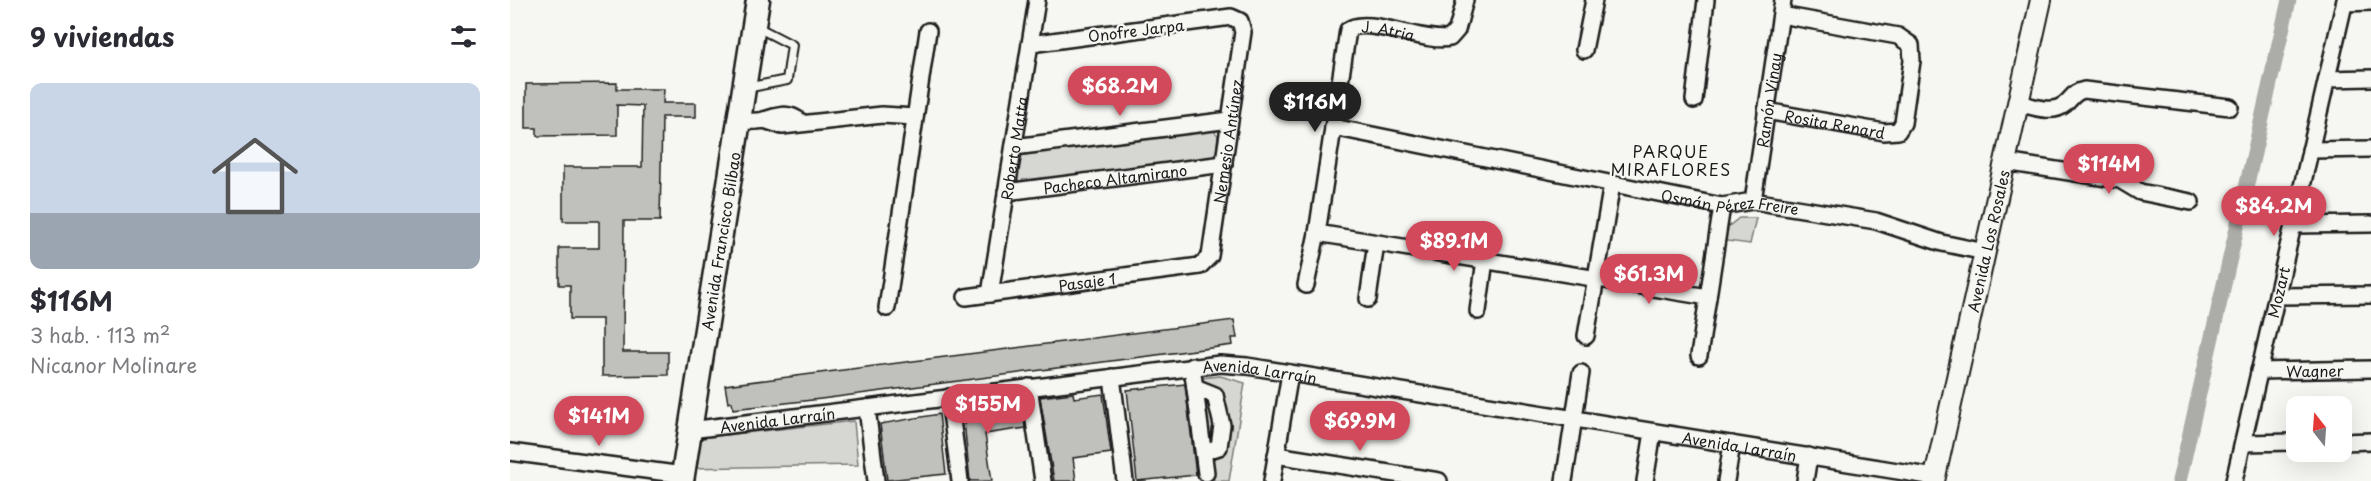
<!DOCTYPE html>
<html lang="es">
<head>
<meta charset="utf-8">
<style>
	:root { --surface:#fff; --page:#f7f7f7; --text:#2b2b33; --muted:#7c7c81; --accent:#d1495b }
	body { margin:0; font-family:"Playpen Sans",sans-serif; background:var(--page); color:var(--text); height:100vh; display:flex; flex-direction:column; font-size:22px; white-space:nowrap }
	* { box-sizing:border-box; margin:0 }
	p { font-size:20px; color:var(--muted) }
	.icon { flex:none; width:33px; height:33px; fill:none; stroke:currentColor; stroke-width:2; stroke-linecap:round; stroke-linejoin:round }
	.map { position:relative; flex:1; overflow:hidden }
	.drawer { display:flex; flex-direction:column; background:var(--surface); width:510px }
	.drawer>* { flex:none }
	.needle { width:39px; rotate:343deg }
	.tools { position:absolute; left:1776px; top:396px; display:grid; gap:12px }
	.tools a { display:grid; place-items:center; width:66px; height:66px; border-radius:12px; background:var(--surface); box-shadow:0 6px 24px #0002; font-size:30px }
	.price { position:absolute; translate:-50% -51px; padding:0 14px; border-radius:21px; background:var(--accent); color:#fff; font-size:20px; line-height:39px; filter:drop-shadow(0 2px 3px #0008) }
	.price::after { content:''; position:absolute; left:50%; top:36px; width:18px; height:14px; margin-left:-9px; background:inherit; clip-path:polygon(0 0,100% 0,50% 100%) }
	.price.active { background:#222; color:#fff }
	ul { padding:0; list-style:none }
	li { display:grid; align-content:center; gap:12px; height:318px; padding:0 30px }
	li span { display:grid; place-items:center; height:186px; border-radius:12px; color:#555 }
	li>.icon { margin-inline-start:auto }
	span .icon { width:108px; height:108px; fill:#fffc; stroke-width:1 }
	li b { font-size:26px }
	h2 { display:flex; justify-content:space-between; align-items:center; height:72px; padding:0 30px; font-size:26px }
	main { display:flex; flex:1; min-height:0 }
	.map>svg:first-child { display:block }
</style>
</head>
<body>
<main>
<section class="drawer">
<h2>9 viviendas<svg class="icon" aria-label="filters" viewBox="0 0 24 24"><path d="M4 7h16M4 17h16"/><circle cx="9" cy="7" r="2"/><circle cx="15" cy="17" r="2"/></svg></h2>
<ul>
<li><span style="background:linear-gradient(#c9d6e8 70%,#9aa5b1 0)"><svg class="icon" aria-label="home" viewBox="0 0 24 24"><path d="M3 11l9-7 9 7M6 9v11h12V9"/></svg></span><div><b>$116M</b><p>3 hab. · 113 m²</p><p>Nicanor Molinare</p></div></li>
</ul>
</section>
<div class="map">
<svg width="1861" height="481" viewBox="0 0 1861 481">
	<rect width="100%" height="100%" fill="#f6f6f2"/>
	<filter id="ink" filterUnits="userSpaceOnUse"><feTurbulence type="fractalNoise" baseFrequency=".0167" numOctaves="2"/><feDisplacementMap in="SourceGraphic" scale="12" xChannelSelector="R" yChannelSelector="G"/><feConvolveMatrix kernelMatrix="1 2 1 2 8 2 1 2 1" color-interpolation-filters="sRGB"/></filter>
	<g filter="url(#ink)">
		<path fill="#d6d6d2" stroke="#797977" stroke-width="1.5" d="M 701,129 L 708,135 L 706,156 L 701,160 L 515,184 L 506,180 L 512,155 Z
			M 1229,218 L 1246,218 L 1240,244 L 1209,240 L 1214,230 Z
			M 710,376 L 735,383 L 719,481 L 704,481 L 690,378 Z
			M 344,421 L 348,465 L 177,468 L 180,439 Z"/>
		<g fill="none" stroke-linecap="round" stroke-linejoin="round">
			<path stroke="#acaca9" stroke-width="15" d="M 1669,481 L 1779,0"/>
		</g>
		<path fill="#c0c0bd" stroke="#1c1c1c" stroke-width="1.5" d="M 107,83 L 107,89 L 154,89 L 153,103 L 186,103 L 186,117 L 152,117 L 150,221 L 114,221 L 113,352 L 158,352 L 158,375 L 92,376 L 92,319 L 60,319 L 60,285 L 49,285 L 49,248 L 89,248 L 89,221 L 53,221 L 53,167 L 132,167 L 133,106 L 107,105 L 107,135 L 27,136 L 27,128 L 16,128 L 16,84 Z
			M 724,320 L 727,338 L 722,338 L 723,345 L 311,399 L 223,409 L 222,402 L 218,403 L 215,385 Z
			M 675,384 L 686,475 L 627,481 L 617,390 Z
			M 563,393 L 564,398 L 593,394 L 601,453 L 563,458 L 566,481 L 544,481 L 530,397 Z
			M 512,404 L 515,428 L 475,434 L 482,481 L 460,481 L 453,411 Z
			M 429,414 L 436,474 L 377,480 L 370,424 Z"/>
		<g fill="none" stroke-linecap="round" stroke-linejoin="round">
			<g stroke="#1c1c1c" stroke-width="12">
				<path id="service" d="M 236,88 L 277,80 L 282,45 L 247,27"/>
			</g>
			<g stroke="#1c1c1c" stroke-width="20">
				<g id="minor">
					<path d="M 1835,3 L 1861,2"/>
					<path d="M 1074,50 L 1084,0"/>
					<path d="M 1817,79 L 1861,78"/>
					<path d="M 1184,100 L 1196,0"/>
					<path d="M 1508,103 C 1522,106 1542,115 1555,104 C 1562,98 1564,92 1574,90 L 1720,107"/>
					<path id="s1" d="M 1256,111 L 1374,132 L 1388,131 L 1393,123 L 1402,61 L 1401,45 L 1388,36 L 1271,15"/>
					<path d="M 254,120 L 272,126 L 372,115 L 405,117"/>
					<path d="M 230,121 C 237,121 247,122 254,120 C 268,116 278,111 291,122"/>
					<path id="s2" d="M 823,127 L 1212,206 L 1243,201 L 1366,221 L 1432,243 L 1475,252"/>
					<path d="M 504,147 L 720,120"/>
					<path d="M 1800,150 L 1861,149"/>
					<path d="M 1495,162 L 1610,180 L 1630,192 L 1681,202"/>
					<path id="s3" d="M 496,192 L 714,164"/>
					<path id="s4" d="M 1243,201 L 1273,0"/>
					<path d="M 1783,225 L 1861,224"/>
					<path d="M 807,233 L 1198,297"/>
					<path id="s5" d="M 796,285 L 807,233 L 838,30 C 856,15 915,44 940,38 L 947,30 L 955,0"/>
					<path id="s6" d="M 480,294 L 527,0"/>
					<path d="M 1767,296 L 1861,295"/>
					<path id="s7" d="M 456,297 L 690,266 L 700,256 L 733,32 L 730,21 L 721,17 L 520,44"/>
					<path d="M 858,299 L 866,243"/>
					<path d="M 377,308 L 418,31"/>
					<path d="M 968,311 L 975,260"/>
					<path d="M 1076,336 L 1102,184"/>
					<path d="M 1189,356 L 1212,206"/>
					<path d="M 682,366 L 696,473"/>
					<path id="s8" d="M 1749,371 L 1861,369"/>
					<path d="M 602,377 L 615,481"/>
					<path d="M 519,387 L 533,481"/>
					<path d="M 685,387 L 705,395 L 712,425 L 709,447 L 694,452"/>
					<path d="M 439,397 L 450,481"/>
					<path d="M 357,408 L 366,481"/>
					<path id="s9" d="M 180,430 L 710,364 L 737,366 L 1425,477"/>
					<path d="M 1832,442 L 1861,441"/>
					<path d="M 1733,443 L 1786,442"/>
					<path d="M 0,452 L 173,475"/>
					<path d="M 766,455 L 929,481"/>
					<path d="M 762,481 L 780,373"/>
					<path d="M 1054,481 L 1071,373"/>
					<path d="M 1135,481 L 1143,432"/>
					<path d="M 1216,481 L 1222,444"/>
					<path d="M 1295,481 L 1299,456"/>
					<path id="s10" d="M 1724,481 L 1835,0"/>
				</g>
			</g>
			<g stroke="#1c1c1c" stroke-width="24">
				<g id="tertiary">
					<path id="s11" d="M 1424,481 L 1531,0"/>
				</g>
			</g>
			<g stroke="#1c1c1c" stroke-width="27">
				<g id="secondary">
					<path id="s12" d="M 172,481 L 248,0"/>
				</g>
			</g>
			<use href="#service" stroke="#f6f6f2" stroke-width="8"/>
			<use href="#minor" stroke="#f6f6f2" stroke-width="15"/>
			<use href="#tertiary" stroke="#f6f6f2" stroke-width="20"/>
			<use href="#secondary" stroke="#f6f6f2" stroke-width="22"/>
		</g>
	</g>
	<g text-anchor="middle" dominant-baseline="central" stroke-width="4.5" stroke-linejoin="round" paint-order="stroke">
		<g font-size="15" fill="#1c1c1c" stroke="#f6f6f2">
			<text transform="translate(626 30) rotate(-7)">Onofre Jarpa</text>
			<text stroke="none"><textPath href="#s5" startOffset="300">J. Atria</textPath></text>
			<text stroke="none"><textPath href="#s4" startOffset="102">Ramón Vinay</textPath></text>
			<text stroke="none"><textPath href="#s1" startOffset="70">Rosita Renard</textPath></text>
			<text stroke="none"><textPath href="#s7" startOffset="366">Nemesio Antúnez</textPath></text>
			<text stroke="none"><textPath href="#s6" startOffset="148">Roberto Matta</textPath></text>
			<text stroke="none"><textPath href="#s3" startOffset="110">Pacheco Altamirano</textPath></text>
			<text stroke="none"><textPath href="#s2" startOffset="405">Osmán Pérez Freire</textPath></text>
			<text stroke="none"><textPath href="#s11" startOffset="246">Avenida Los Rosales</textPath></text>
			<text stroke="none"><textPath href="#s12" startOffset="243">Avenida Francisco Bilbao</textPath></text>
			<text stroke="none"><textPath href="#s7" startOffset="122">Pasaje 1</textPath></text>
			<text stroke="none"><textPath href="#s10" startOffset="194">Mozart</textPath></text>
			<text stroke="none"><textPath href="#s8" startOffset="56">Wagner</textPath></text>
			<text stroke="none"><textPath href="#s9" startOffset="574">Avenida Larraín</textPath></text>
			<text stroke="none"><textPath href="#s9" startOffset="88">Avenida Larraín</textPath></text>
			<text stroke="none"><textPath href="#s9" startOffset="1060">Avenida Larraín</textPath></text>
		</g>
		<g font-size="16" letter-spacing="1.5" fill="#1c1c1c" stroke="#f6f6f2">
			<text x="1161" y="151">PARQUE<tspan x="1161" dy="18">MIRAFLORES</tspan></text>
		</g>
	</g>
</svg>
<div class="tools">
<a><svg class="needle" viewBox="-14 -14 28 28"><path d="M0-13l5 13h-10z" fill="#e53935"/><path d="M0 13l5-13h-10z" fill="#7c7c81"/></svg></a>
</div>
<b class="price" style="left:610px;top:117px">$68.2M</b>
<b class="price active" style="left:805px;top:133px">$116M</b>
<b class="price" style="left:1599px;top:195px">$114M</b>
<b class="price" style="left:1764px;top:237px">$84.2M</b>
<b class="price" style="left:944px;top:272px">$89.1M</b>
<b class="price" style="left:1139px;top:305px">$61.3M</b>
<b class="price" style="left:478px;top:435px">$155M</b>
<b class="price" style="left:89px;top:447px">$141M</b>
<b class="price" style="left:850px;top:452px">$69.9M</b>
</div>
</main>
</body>
</html>
